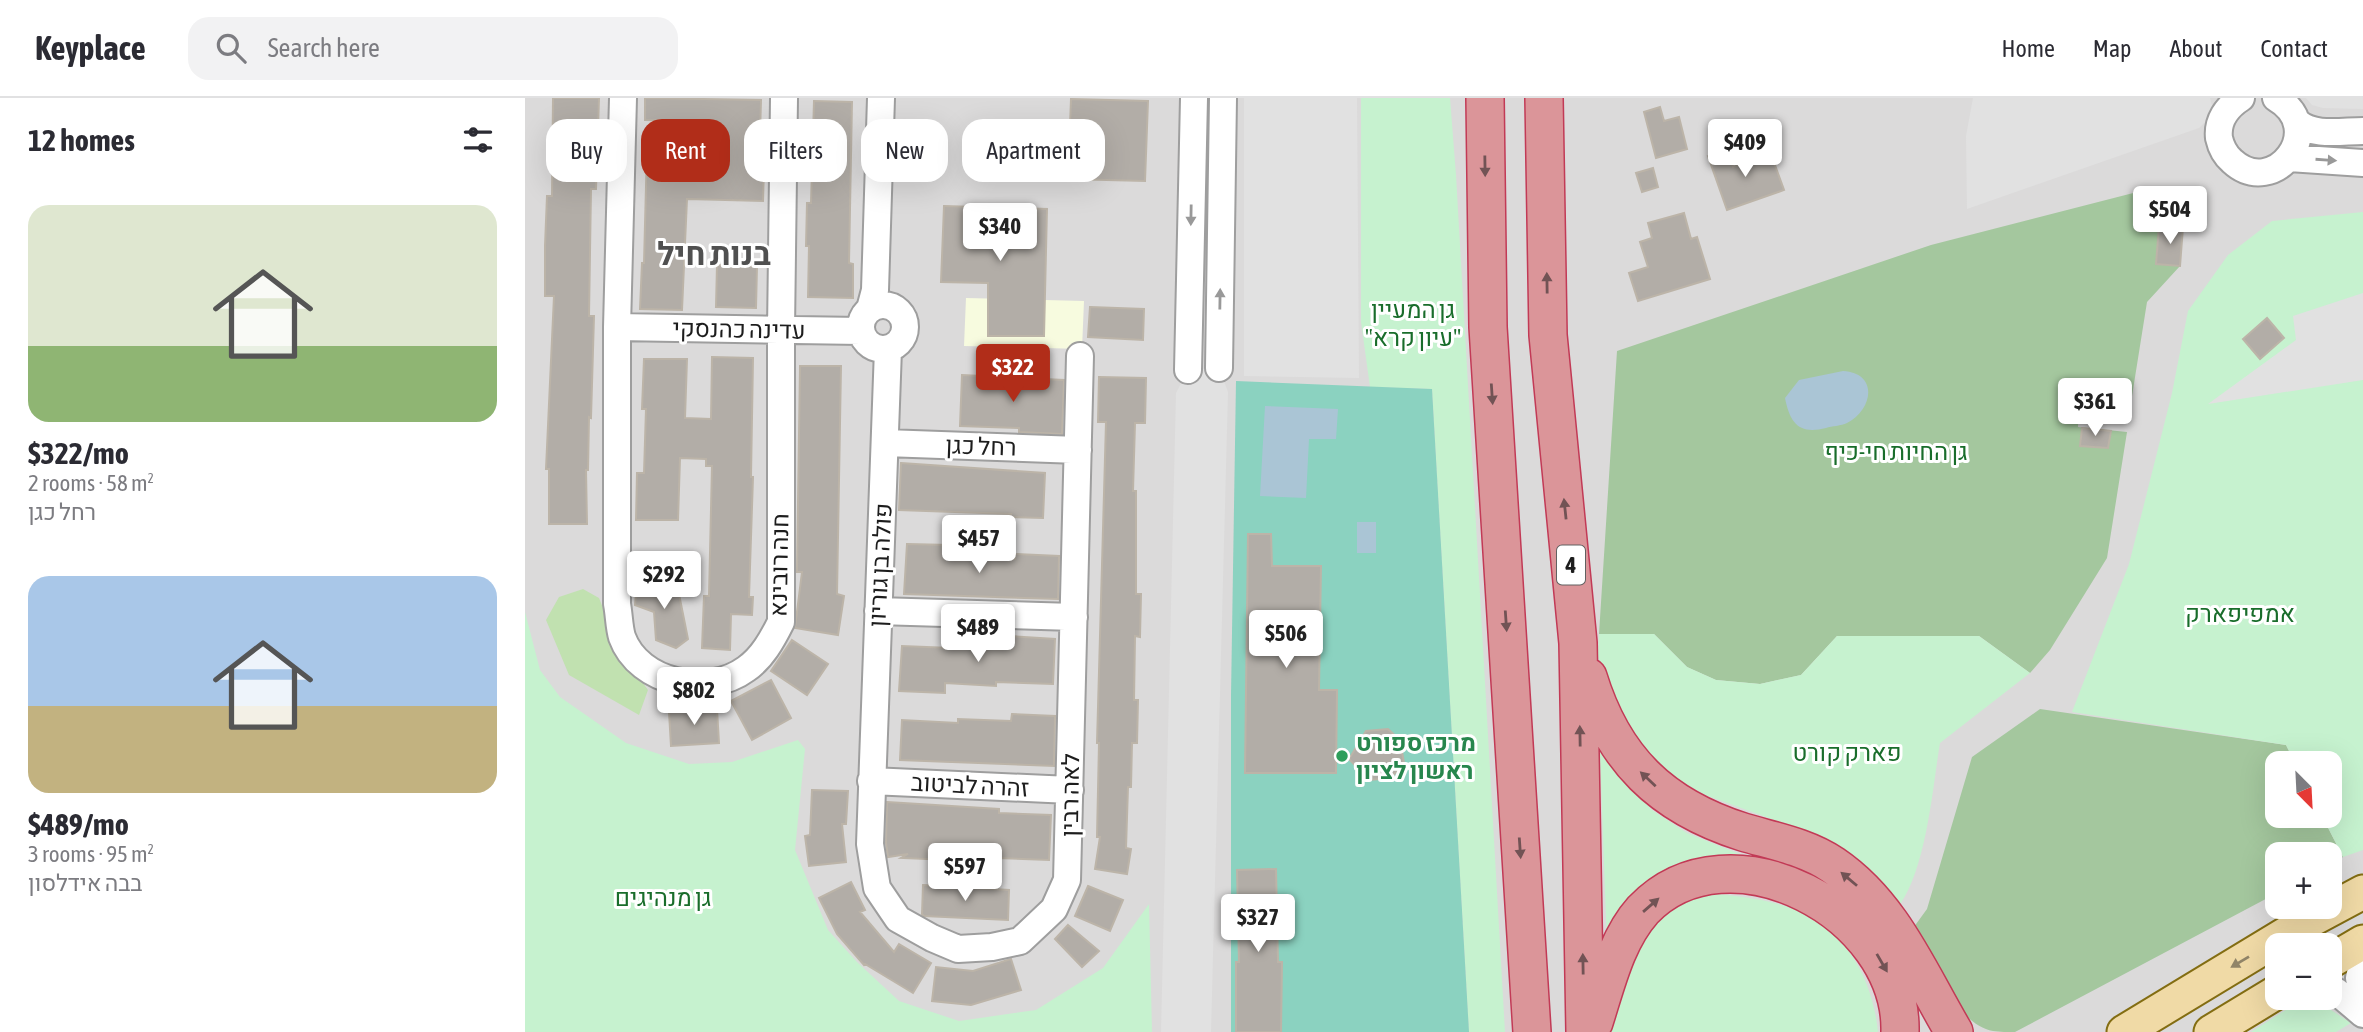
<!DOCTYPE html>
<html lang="en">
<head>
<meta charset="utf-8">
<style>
	:root { --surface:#fff; --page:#f2f2f3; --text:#2b2b33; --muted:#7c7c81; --line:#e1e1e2; --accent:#b12d19 }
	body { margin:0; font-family:"Asap Condensed",Heebo,sans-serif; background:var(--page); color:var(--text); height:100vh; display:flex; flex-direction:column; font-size:26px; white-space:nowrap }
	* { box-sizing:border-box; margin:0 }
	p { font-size:23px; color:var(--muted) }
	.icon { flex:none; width:38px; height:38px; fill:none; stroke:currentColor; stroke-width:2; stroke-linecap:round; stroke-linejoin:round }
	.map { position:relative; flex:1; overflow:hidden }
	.details { display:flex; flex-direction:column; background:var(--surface); width:525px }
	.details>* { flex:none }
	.banner { position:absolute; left:21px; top:21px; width:665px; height:63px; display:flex; gap:14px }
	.needle { width:46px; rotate:156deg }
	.fabs { position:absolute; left:1740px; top:653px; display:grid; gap:14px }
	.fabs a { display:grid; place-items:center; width:77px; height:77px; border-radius:14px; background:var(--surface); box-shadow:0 7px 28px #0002; font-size:35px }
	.price { position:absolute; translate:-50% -60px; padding:0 16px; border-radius:7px; background:#fff; color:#222; font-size:23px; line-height:46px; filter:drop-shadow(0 2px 4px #0008) }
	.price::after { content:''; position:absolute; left:50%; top:42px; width:21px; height:16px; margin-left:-10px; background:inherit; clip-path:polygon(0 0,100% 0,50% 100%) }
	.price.on { background:var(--accent); color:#fff }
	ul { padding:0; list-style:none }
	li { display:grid; align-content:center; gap:14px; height:371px; padding:0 28px }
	li span { display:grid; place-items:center; height:217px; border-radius:21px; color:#555 }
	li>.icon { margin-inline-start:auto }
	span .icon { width:126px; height:126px; fill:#fffc; stroke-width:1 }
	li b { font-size:30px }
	h2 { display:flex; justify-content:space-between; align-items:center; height:84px; padding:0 28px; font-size:30px }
	.pill { padding:0 24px; border-radius:21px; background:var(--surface); box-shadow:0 7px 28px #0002; font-size:24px; line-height:63px }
	.pill.on { background:var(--accent); color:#fff }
	header { display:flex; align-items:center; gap:42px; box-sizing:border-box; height:98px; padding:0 35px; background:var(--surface); border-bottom:2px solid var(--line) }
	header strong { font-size:33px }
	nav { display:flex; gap:38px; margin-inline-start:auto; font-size:24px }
	.search { width:490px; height:63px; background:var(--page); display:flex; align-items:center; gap:18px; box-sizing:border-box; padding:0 24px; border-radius:21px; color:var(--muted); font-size:26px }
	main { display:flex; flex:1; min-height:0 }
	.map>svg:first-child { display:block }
</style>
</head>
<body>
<header>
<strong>Keyplace</strong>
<div class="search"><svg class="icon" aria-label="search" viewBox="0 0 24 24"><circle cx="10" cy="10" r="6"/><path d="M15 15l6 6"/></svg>Search here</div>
<nav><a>Home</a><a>Map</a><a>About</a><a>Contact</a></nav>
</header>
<main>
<section class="details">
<h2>12 homes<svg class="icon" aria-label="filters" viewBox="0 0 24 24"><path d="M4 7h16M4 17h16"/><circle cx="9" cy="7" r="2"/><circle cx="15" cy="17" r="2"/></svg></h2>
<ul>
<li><span style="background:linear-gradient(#dfe7d0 65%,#8fb573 0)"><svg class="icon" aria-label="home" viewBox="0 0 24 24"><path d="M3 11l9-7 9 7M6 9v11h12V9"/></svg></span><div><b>$322/mo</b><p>2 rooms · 58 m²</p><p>רחל כגן</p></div></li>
<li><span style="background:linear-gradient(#a9c7e8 60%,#c2b280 0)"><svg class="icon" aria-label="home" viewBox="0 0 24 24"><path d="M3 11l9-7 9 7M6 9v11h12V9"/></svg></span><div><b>$489/mo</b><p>3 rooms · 95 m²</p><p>בבה אידלסון</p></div></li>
</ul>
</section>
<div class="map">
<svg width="1838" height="934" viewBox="0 0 1838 934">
	<rect width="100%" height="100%" fill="#edebe4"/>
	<path fill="#dbdada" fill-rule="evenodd" d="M 0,0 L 1838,0 L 1838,934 L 0,934 ZM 1752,665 L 1804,665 L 1804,718 L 1752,718 ZM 1752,756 L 1804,756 L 1804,808 L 1752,808 ZM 1752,847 L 1804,847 L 1804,900 L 1752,900 Z"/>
	<path fill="#f7fbdf" d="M 441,200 L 559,203 L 557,251 L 439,248 Z"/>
	<path fill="#c1e1b0" d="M 58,491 L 74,500 L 96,555 L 123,592 L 114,617 L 44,577 L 21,522 L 34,499 Z"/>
	<path fill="#a4c79e" d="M 1616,93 L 1638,94 L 1653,107 L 1658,122 L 1655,168 L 1622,204 L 1607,298 L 1554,302 L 1553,329 L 1602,334 L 1582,460 L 1525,552 L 1505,575 L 1454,538 L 1312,538 L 1276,577 L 1235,586 L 1191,582 L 1162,569 L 1129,536 L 1074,536 L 1092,253 L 1406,147 Z
		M 1515,611 L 1761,647 L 1770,665 L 1752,665 L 1752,718 L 1797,718 L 1818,759 L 1804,767 L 1804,756 L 1752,756 L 1752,795 L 1490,934 C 1483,934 1475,934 1468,933 C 1431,926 1404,864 1386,833 L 1402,811 L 1447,659 Z"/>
	<path fill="#c6f2cf" d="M 836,0 L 925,0 L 931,77 L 980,934 L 944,934 L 907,291 L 845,289 L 836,224 Z
		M 1838,114 L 1838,752 L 1818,759 L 1797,718 L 1804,718 L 1804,665 L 1770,665 L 1761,647 L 1547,614 L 1604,466 L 1647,295 L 1663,213 L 1703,157 L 1747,123 Z
		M 0,514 L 15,572 L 35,599 L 101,645 L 164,666 L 207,664 L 273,642 L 280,651 L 270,752 L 303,832 L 332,864 L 374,903 L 434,923 L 511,912 L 578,870 L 624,806 L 627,934 L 0,934 Z
		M 1074,536 L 1129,536 L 1162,569 L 1191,582 L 1235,586 L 1276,577 L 1312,538 L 1454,538 L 1505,575 L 1415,645 C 1407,693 1401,777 1370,813 L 1319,757 L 1286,735 L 1180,697 L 1143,676 L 1114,652 L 1083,599 L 1073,557 Z
		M 1075,654 L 1127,712 L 1162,735 L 1217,757 L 1193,761 L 1082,850 Z
		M 1184,795 C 1213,798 1242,801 1269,811 C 1321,830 1348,882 1353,934 L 1081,934 L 1115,841 L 1134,821 L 1159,805 Z
		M 1773,904 L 1803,910 L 1826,925 L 1811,934 L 1726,934 Z"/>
	<path fill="#8bd2c0" d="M 711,283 L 907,291 L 944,934 L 706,934 L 706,598 Z"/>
	<path fill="#e1e1e1" d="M 719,0 L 832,0 L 834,280 L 719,278 Z
		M 1448,0 L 1685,0 L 1689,15 L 1674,30 L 1442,111 L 1441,38 Z
		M 1781,0 L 1838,0 L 1838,11 L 1798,10 L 1787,7 Z
		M 1838,195 L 1838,282 L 1683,306 L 1771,242 L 1768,218 Z
		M 694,270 L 703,294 L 686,934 L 636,934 L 651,295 L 663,272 Z"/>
	<path fill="#aac5d5" d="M 1318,273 C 1354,275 1348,312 1322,325 C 1316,328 1307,328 1301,330 C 1274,337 1265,325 1260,300 L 1274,282 Z
		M 740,308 L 813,311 L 811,341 L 784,341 L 781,400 L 735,398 Z
		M 832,424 L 851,424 L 851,455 L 832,455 Z"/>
	<path fill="#b2ada7" stroke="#bcb4a8" stroke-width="2" d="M 28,0 L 74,0 L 71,91 L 66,91 L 64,218 L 69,218 L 66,320 L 64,319 L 63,372 L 61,372 L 62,426 L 24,426 L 24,371 L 21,371 L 29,198 L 20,198 L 20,148 L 22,98 L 27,98 Z
		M 120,0 L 236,2 L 234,70 L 239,70 L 238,103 L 162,101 L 157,212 L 115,211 L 117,165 L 119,165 L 122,50 L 183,52 L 184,23 L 120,22 Z
		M 546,1 L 623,3 L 620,83 L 543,81 Z
		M 289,3 L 327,4 L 324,165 L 328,166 L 328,200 L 283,199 L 284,148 L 281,148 L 282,105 L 286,105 Z
		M 1135,9 L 1139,23 L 1154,19 L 1162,51 L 1131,60 L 1119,14 Z
		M 1202,51 L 1208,69 L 1246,56 L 1259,92 L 1202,112 L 1183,58 Z
		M 1128,70 L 1133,89 L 1117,94 L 1111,75 Z
		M 419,108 L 522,111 L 519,238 L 463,238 L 463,185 L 416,184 Z
		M 1159,115 L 1166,141 L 1172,139 L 1185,181 L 1113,203 L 1104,175 L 1123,169 L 1115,144 L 1127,140 L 1123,125 Z
		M 1634,128 L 1658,129 L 1655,168 L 1631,166 Z
		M 192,167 L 232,168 L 231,210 L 191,209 Z
		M 565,209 L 619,211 L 618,242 L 563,239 Z
		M 1742,220 L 1759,240 L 1735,261 L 1718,241 Z
		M 187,259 L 228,260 L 226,379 L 228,379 L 224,499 L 228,499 L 227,517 L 206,516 L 205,552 L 177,550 L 179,498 L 184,498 L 187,368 L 181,368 L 181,361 L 155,360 L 153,422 L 111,422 L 112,375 L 119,375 L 121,311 L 117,311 L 119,261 L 162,261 L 160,320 L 186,321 Z
		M 275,268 L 316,268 L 312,496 L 319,498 L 313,537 L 270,530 L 277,474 L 272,474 Z
		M 437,277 L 539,282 L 537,336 L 494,334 L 494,330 L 435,328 Z
		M 574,279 L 621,280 L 620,325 L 610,325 L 608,393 L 611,393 L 611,496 L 616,496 L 615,539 L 610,538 L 609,602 L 613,602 L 612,645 L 607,645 L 606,689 L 603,689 L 601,750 L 606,751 L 602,776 L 570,771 L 575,739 L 572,739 L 574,645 L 572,645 L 581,324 L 573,324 Z
		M 1557,330 L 1586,333 L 1583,350 L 1555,348 Z
		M 376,365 L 520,375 L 518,420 L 485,419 L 486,416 L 374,412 Z
		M 723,436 L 746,436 L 747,468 L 796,468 L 794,592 L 812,592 L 811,675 L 720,675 Z
		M 382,446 L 425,447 L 425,458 L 490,461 L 490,456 L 534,458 L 533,501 L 379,496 Z
		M 112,483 L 152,486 L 163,541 L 151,550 L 131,542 L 129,514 L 110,507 Z
		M 484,538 L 530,541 L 528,586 L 471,584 L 471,588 L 420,585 L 420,595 L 374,593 L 377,548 L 427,550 L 428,540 L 484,542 Z
		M 267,542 L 303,566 L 282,597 L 246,573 Z
		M 246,582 L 266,620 L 227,642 L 206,603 Z
		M 192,611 L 194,645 L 146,648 L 144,614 Z
		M 487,616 L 530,618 L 529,668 L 375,662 L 377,622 L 433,625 L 433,621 L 486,623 Z
		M 863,631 L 875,642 L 879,665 L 866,680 L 844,682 L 824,661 L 841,633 Z
		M 287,692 L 323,693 L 321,726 L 317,726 L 321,764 L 284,768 L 280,738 L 285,737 Z
		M 362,704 L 474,711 L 474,715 L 526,717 L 524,762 L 472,760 L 472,764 L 376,760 L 383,756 L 363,759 L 361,745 Z
		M 751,771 L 753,864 L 757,864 L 756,934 L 711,934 L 711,864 L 714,864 L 712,772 Z
		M 326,784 L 340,812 L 335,814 L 369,854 L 374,846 L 406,865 L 388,895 L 340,866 L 339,867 L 312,836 L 294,800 Z
		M 398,787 L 484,792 L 483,822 L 399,818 L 397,816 Z
		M 563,788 L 598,802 L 585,833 L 550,818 Z
		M 543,827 L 574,853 L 557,869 L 530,841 Z
		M 486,861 L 496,892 L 446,907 L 407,903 L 411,869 L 448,873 Z"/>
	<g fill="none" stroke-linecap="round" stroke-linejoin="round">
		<g stroke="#9e9e9e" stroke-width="30">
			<path id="minor" d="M 98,0 L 92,229 L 92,506 C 94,516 94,529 97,539 C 114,586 183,599 221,571 C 237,560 247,542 256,524 L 256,232 L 259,0
				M 1716,0 C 1702,9 1692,23 1694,40 C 1696,49 1700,57 1707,63 C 1749,102 1804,31 1751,0
				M 1772,24 C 1789,39 1816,33 1838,33
				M 1764,60 L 1838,65
				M336 229a22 22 0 1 1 44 0a22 22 0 1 1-44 0Z
				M 345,211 L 350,192 L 356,0
				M 92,229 L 336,233
				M 363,251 L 345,746 L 352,790 L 373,821 L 407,840 L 433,851 L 467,849 L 495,843 L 529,811 L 542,782 L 555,258
				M 694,270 L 698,0
				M 663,272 L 669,0
				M 360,345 L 553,352
				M 353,513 L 549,519
				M 346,683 L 545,692
				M 1838,862 L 1834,880 L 1838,900
				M 1804,890 L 1812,894 L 1838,916"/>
		</g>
		<g stroke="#836d12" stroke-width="37">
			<path id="major" d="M 1804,864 L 1838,844
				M 1599,934 L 1769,831 L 1838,794
				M 1686,934 L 1752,894"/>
		</g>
		<g stroke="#c23a56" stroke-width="40">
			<path id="highway" d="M 960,0 L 963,229 L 1007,934
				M 1019,0 L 1023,237 L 1053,545 L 1060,934
				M 1063,579 C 1088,661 1136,708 1218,734 C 1248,743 1282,749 1308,767 C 1367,807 1394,875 1429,934
				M 1069,924 C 1081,887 1091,842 1118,812 C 1204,722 1378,815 1375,934"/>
		</g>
		<use href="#minor" stroke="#fff" stroke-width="26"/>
		<use href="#major" stroke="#f0daa6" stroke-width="33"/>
		<use href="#highway" stroke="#db9599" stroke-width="37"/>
	</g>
	<defs><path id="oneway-solid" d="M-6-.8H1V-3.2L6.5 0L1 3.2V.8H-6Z" transform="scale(1.75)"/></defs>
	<g fill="#999">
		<use href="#oneway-solid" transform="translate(1801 62) rotate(4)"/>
		<use href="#oneway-solid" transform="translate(666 117) rotate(91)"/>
		<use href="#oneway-solid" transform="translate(695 201) rotate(-89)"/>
	</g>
	<g fill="#725355">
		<use href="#oneway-solid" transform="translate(960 68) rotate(89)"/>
		<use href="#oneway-solid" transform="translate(1022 185) rotate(-91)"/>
		<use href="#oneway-solid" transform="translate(967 296) rotate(86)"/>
		<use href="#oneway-solid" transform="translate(1040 411) rotate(-96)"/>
		<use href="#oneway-solid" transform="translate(981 523) rotate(86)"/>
		<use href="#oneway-solid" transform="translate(1055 638) rotate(-91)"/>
		<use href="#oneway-solid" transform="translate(1123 681) rotate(-137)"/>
		<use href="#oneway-solid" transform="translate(995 750) rotate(86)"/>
		<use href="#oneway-solid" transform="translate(1324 781) rotate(-140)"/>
		<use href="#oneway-solid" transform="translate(1126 807) rotate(-41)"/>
		<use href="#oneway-solid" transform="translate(1357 865) rotate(60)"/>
		<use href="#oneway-solid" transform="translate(1058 866) rotate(-91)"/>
	</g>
	<use fill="#918568" href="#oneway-solid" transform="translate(1715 864) rotate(149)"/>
	<circle fill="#2e9e5b" stroke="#fff" stroke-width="2.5" cx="817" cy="658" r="7"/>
	<g text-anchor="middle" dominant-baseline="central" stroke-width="6" stroke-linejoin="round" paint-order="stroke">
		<rect fill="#fff" stroke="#616161" stroke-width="2" x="1032" y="447.5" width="28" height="39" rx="5"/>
		<g font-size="23" font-weight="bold" fill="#1d1d1d">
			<text x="1046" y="467">4</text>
		</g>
		<g font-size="24" fill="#196d2b" stroke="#fff">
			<text x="888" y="211">גן המעיין<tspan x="888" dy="28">"עיון קרא"</tspan></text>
			<text x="1371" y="353">גן החיות חי-כיף</text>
			<text x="1715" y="515">אמפיפארק</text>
			<text x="1322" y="654">פארק קורט</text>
			<text x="138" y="799">גן מנהיגים</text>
		</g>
		<g font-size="24" fill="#1d1d1d" stroke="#fff">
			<text transform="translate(214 231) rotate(1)">עדינה כהנסקי</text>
			<text transform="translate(456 348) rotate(2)">רחל כגן</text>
			<text transform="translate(254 467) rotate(-89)">חנה רובינא</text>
			<text transform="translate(355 467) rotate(-87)">פולה בן גוריון</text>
			<text transform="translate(445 687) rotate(3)">זהרה לביטוב</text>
			<text transform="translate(545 697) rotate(-89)">לאה רבין</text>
		</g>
		<g font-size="24" font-weight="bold" fill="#27864d" stroke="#fff" text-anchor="start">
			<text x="831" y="644">מרכז ספורט<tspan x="831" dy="28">ראשון לציון</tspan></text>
		</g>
		<g font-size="32" font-weight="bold" fill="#505050" stroke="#fff">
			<text x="189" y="155">בנות חיל</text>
		</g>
	</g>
</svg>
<div class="fabs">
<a><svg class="needle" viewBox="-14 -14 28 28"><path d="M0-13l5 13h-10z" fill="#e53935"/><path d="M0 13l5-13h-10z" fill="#7c7c81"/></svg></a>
<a>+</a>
<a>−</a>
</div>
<b class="price" style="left:1220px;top:81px">$409</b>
<b class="price" style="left:1645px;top:148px">$504</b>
<b class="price" style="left:475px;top:165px">$340</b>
<b class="price on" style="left:488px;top:306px">$322</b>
<b class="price" style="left:1570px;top:340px">$361</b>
<b class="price" style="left:454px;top:477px">$457</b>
<b class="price" style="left:139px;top:513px">$292</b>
<b class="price" style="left:453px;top:566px">$489</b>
<b class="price" style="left:761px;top:572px">$506</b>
<b class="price" style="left:169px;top:629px">$802</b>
<b class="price" style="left:440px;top:805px">$597</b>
<b class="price" style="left:733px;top:856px">$327</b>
<div class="banner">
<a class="pill">Buy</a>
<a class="pill on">Rent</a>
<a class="pill">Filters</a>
<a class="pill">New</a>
<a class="pill">Apartment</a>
</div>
</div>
</main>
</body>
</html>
